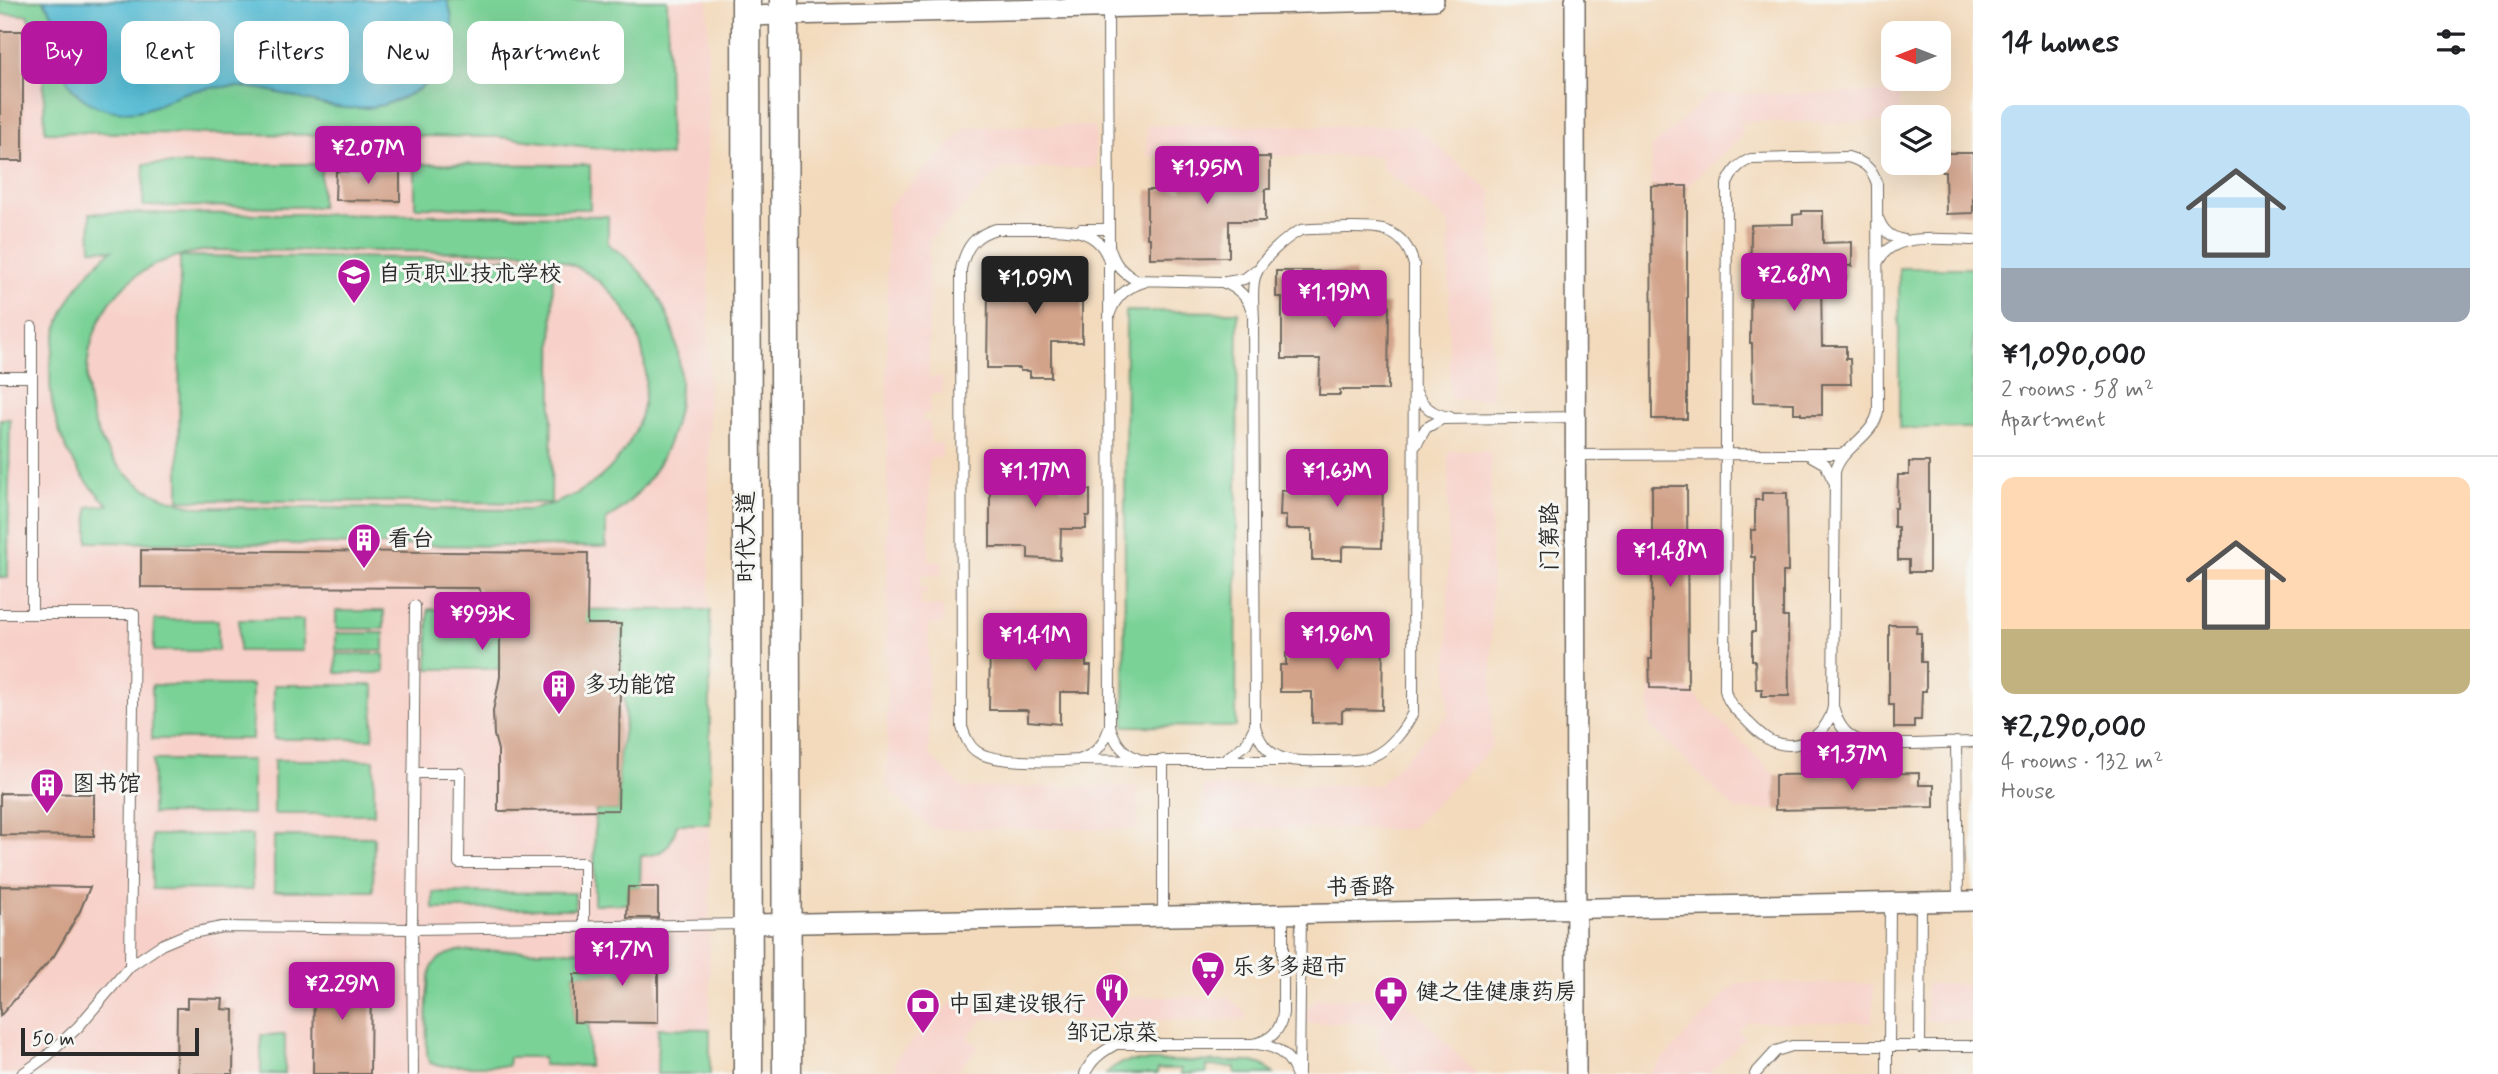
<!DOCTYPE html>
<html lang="en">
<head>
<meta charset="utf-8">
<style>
	:root { --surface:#fff; --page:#f2f2f2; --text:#202124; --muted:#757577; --line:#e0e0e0; --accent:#b5179e }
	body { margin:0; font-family:Mynerve,"LXGW WenKai TC",sans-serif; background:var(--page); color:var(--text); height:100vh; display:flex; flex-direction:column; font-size:26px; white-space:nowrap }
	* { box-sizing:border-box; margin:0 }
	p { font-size:23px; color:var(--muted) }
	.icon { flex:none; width:38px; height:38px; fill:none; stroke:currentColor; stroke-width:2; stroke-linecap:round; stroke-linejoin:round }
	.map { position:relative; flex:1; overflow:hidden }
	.panel { display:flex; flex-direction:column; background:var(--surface); width:525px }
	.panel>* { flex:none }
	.guide { position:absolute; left:21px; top:21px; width:665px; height:63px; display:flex; gap:14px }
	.needle { width:46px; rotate:270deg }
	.controls { position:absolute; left:1881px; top:21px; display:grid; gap:14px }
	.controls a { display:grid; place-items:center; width:70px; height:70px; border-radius:14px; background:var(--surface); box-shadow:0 7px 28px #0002; font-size:35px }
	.scale { position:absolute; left:21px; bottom:18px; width:178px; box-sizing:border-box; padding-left:7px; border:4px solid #2b2b2b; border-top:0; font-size:19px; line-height:24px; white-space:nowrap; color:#2b2b2b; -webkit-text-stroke:5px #f6f6f2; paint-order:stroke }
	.price { position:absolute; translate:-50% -60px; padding:0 16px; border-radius:7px; background:var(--accent); color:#fff; font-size:23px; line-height:46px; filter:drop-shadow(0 2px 4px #0008) }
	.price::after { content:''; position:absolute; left:50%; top:42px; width:21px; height:16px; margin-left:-10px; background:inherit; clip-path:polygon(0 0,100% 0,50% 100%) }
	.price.active { background:#222; color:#fff }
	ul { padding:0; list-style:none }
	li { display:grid; align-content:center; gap:14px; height:371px; padding:0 28px }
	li+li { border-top:2px solid var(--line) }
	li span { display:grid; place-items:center; height:217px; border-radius:14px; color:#555 }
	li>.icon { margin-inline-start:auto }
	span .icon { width:126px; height:126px; fill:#fffc; stroke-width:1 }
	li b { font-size:30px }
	h2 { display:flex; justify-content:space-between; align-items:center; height:84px; padding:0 28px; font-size:30px }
	.chip { padding:0 24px; border-radius:14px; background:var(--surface); box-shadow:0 7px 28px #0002; font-size:24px; line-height:63px }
	.chip.active { background:var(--accent); color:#fff }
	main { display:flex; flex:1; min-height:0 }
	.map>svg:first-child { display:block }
</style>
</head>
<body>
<main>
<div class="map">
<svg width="1973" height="1074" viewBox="0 0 1973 1074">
	<rect width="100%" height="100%" fill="#f6f6f2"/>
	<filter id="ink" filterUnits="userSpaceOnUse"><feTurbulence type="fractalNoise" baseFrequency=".0143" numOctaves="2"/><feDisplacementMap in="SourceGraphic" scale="14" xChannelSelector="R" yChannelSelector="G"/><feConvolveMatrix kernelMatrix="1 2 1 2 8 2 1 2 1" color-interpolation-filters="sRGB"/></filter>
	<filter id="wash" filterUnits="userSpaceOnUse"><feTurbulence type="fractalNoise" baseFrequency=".00686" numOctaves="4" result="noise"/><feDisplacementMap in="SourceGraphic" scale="28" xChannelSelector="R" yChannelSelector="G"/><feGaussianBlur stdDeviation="1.57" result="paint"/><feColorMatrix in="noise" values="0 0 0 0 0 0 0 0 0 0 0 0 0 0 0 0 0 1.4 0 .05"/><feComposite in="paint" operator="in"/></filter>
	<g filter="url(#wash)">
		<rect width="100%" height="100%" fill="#f3dabc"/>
		<path fill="#f7d1c9" d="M 0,0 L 708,0 L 710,1074 L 0,1074 Z
			M 1900,92 L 1900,117 L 1894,117 L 1893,122 L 1741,122 L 1741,137 L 1687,186 L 1651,186 L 1652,147 L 1710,94 Z
			M 1147,125 L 1414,126 L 1492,192 L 1492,399 L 1449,399 L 1449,223 L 1381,167 L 1381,156 L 1146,156 Z
			M 968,126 L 1095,126 L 1096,168 L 1001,169 L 929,241 L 929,377 L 942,377 L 942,394 L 930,394 L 930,413 L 923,413 L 923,422 L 930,422 L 930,443 L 942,443 L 942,457 L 929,458 L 929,561 L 942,561 L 942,575 L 921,575 L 921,587 L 927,587 L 927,594 L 921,595 L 921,606 L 943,606 L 943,624 L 928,624 L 929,754 L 963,788 L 1138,786 L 1138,829 L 931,829 L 887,788 L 887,208 Z
			M 1448,451 L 1491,451 L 1492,748 L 1410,829 L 1203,829 L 1203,786 L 1379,785 L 1448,715 Z
			M 1650,688 L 1688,689 L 1775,775 L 1775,810 L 1736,810 L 1649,725 Z
			M 1736,983 L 1873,984 L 1873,1022 L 1749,1022 L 1738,1031 L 1745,1038 L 1710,1074 L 1648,1074 Z
			M 1926,984 L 1973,984 L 1973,1021 L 1926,1021 Z
			M 957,996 L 1228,997 L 1246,1013 L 1246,1020 L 983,1019 L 967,1036 L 979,1048 L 952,1074 L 941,1074 L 935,1068 L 927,1074 L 894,1074 L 896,1058 Z
			M 1318,998 L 1403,998 L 1477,1074 L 1402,1074 L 1379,1051 L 1378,1023 L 1302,1023 L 1302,1013 Z"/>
		<path fill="#7ad297" stroke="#527e61" stroke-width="2" fill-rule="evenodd" d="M 0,0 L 667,0 L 670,156 L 499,137 L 45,132 L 43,61 L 28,15 L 0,14 Z
			M 144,164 L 321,164 L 321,207 L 143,206 Z
			M 415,164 L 590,165 L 590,209 L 415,207 Z
			M 90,213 L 608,216 L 608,244 C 706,309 703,456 606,520 L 606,547 L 88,542 L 88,507 L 109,505 C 31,435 29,317 112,250 L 91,249 ZM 210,250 L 529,252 C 683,276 686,481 528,510 L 199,507 C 178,503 157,497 139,484 C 71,436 69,326 136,276 C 158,260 183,253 210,250 Z
			M 180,256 L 553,259 L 551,503 L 179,500 Z
			M 1899,268 L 1973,268 L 1973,428 L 1899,428 Z
			M 1126,311 L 1238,312 L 1236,727 L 1124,726 Z
			M 0,419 L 10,419 L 8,578 L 0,578 Z
			M 428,609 L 710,610 L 710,824 L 677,824 C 672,846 663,856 641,856 L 640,887 L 628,887 L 627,904 L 594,904 L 595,810 L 618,810 L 619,758 L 625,721 L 624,693 L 620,679 L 621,624 L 501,623 L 500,669 L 428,669 Z
			M 336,611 L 384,611 L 384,629 L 336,629 Z
			M 154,620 L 218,620 L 218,651 L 154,651 Z
			M 239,620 L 303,620 L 303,651 L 239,651 Z
			M 336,633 L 384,633 L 384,651 L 336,651 Z
			M 336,654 L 384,654 L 384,673 L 336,673 Z
			M 152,685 L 252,685 L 252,739 L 152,739 Z
			M 274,685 L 374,685 L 373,739 L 274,739 Z
			M 153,760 L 252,760 L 252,814 L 152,814 Z
			M 274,760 L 374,760 L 374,814 L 274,814 Z
			M 152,835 L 252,835 L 252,890 L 152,889 Z
			M 274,836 L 374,837 L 373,891 L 274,891 Z
			M 433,892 L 575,893 L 575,909 L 433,909 Z
			M 627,950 L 627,974 L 574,974 L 574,1022 L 589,1022 L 589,1066 L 543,1065 L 543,1057 L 509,1057 L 508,1066 L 439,1066 L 430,1063 L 427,1057 C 427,1038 424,977 434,964 C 440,956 449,954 458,951 Z
			M 658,1028 L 710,1029 L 710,1074 L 657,1074 Z
			M 261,1035 L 285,1035 L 285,1074 L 261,1074 Z
			M 1152,1061 L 1253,1062 L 1263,1065 L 1274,1074 L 1235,1074 L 1235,1067 L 1207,1066 L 1207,1073 L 1181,1074 L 1181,1069 L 1158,1069 L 1157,1074 L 1106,1074 C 1118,1059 1134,1061 1152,1061 Z"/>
		<path fill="#57bdd5" stroke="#417480" stroke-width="2" d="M 43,0 L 447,0 C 456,21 453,41 444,62 C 438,76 424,87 410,94 C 341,132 292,82 223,87 C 209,88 195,90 181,94 C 171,98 162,104 152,107 C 129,116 100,112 81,97 C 55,77 65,45 54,18 C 52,12 47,6 43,0 Z"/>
		<g id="blocks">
			<path fill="#d2a289" d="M 0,31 L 23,31 L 23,161 L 0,161 Z
				M 1942,153 L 1973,153 L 1973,213 L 1946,214 L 1945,172 L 1942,172 Z
				M 1270,157 L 1270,189 L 1265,189 L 1265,221 L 1229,221 L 1229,257 L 1150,258 L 1150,238 L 1147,238 L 1147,190 L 1182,190 L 1182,158 Z
				M 336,171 L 400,172 L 400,201 L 335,200 Z
				M 1651,186 L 1687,186 L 1687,419 L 1652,419 Z
				M 1802,211 L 1823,211 L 1823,243 L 1852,242 L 1852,266 L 1846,266 L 1846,280 L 1821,281 L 1822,346 L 1846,346 L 1846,359 L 1850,359 L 1851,384 L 1822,384 L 1822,415 L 1801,415 L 1801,413 L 1794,413 L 1794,403 L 1753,402 L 1752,343 L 1750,343 L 1751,225 L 1793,224 L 1793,215 L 1802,214 Z
				M 1021,259 L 1041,259 L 1041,261 L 1082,261 L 1082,342 L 1051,342 L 1051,377 L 1030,377 L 1030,371 L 1020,371 L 1020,368 L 987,368 L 988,292 L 1019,292 Z
				M 1276,271 L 1355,271 L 1355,282 L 1357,282 L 1357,304 L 1389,304 L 1388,390 L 1340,390 L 1340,395 L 1319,395 L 1320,359 L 1282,359 L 1282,297 L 1276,297 Z
				M 1039,458 L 1060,458 L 1060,489 L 1090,490 L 1090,516 L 1086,516 L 1086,529 L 1061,529 L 1060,560 L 1028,558 L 1028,548 L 1026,547 L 990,547 L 990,474 L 1026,474 L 1028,460 L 1039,460 Z
				M 1311,458 L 1344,460 L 1344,470 L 1346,472 L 1383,472 L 1382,547 L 1346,546 L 1342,548 L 1342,560 L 1312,560 L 1312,529 L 1286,529 L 1286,516 L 1280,516 L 1281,490 L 1310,490 Z
				M 1909,462 L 1929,462 L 1929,572 L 1909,572 L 1909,560 L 1898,560 L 1898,527 L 1894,527 L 1894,508 L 1897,508 L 1898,475 L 1909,475 Z
				M 1652,486 L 1687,486 L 1688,689 L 1650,688 L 1649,659 L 1652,659 Z
				M 1762,493 L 1787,493 L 1788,572 L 1783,572 L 1783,617 L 1788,617 L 1789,696 L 1762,696 L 1762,689 L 1756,689 L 1755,660 L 1752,660 L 1752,632 L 1755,632 L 1755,557 L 1751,557 L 1751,530 L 1755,530 L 1755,500 L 1762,500 Z
				M 141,550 L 588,553 L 587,624 L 621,624 L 618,810 L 498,811 L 498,750 L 494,735 L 493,711 L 500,677 L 500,623 L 478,588 L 141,587 Z
				M 1038,621 L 1060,621 L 1059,653 L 1086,653 L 1086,666 L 1091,666 L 1090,692 L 1060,692 L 1060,724 L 1028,721 L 1028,711 L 1026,710 L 989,710 L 990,638 L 1026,638 L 1028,623 L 1038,623 Z
				M 1311,621 L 1344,623 L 1344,633 L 1346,635 L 1383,635 L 1382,710 L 1346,709 L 1342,711 L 1342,722 L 1312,723 L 1312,692 L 1280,692 L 1280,665 L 1286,665 L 1286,653 L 1311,653 Z
				M 1889,625 L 1917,625 L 1916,633 L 1921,633 L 1921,662 L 1926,662 L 1926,691 L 1922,691 L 1921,720 L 1914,720 L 1914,728 L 1894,728 L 1894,705 L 1889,705 Z
				M 1919,773 L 1919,785 L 1934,785 L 1934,807 L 1775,810 L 1775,775 Z
				M 0,793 L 94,794 L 94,836 L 0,835 Z
				M 0,886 L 90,887 L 80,911 L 54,956 L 0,1016 Z
				M 628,887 L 658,887 L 658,918 L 627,918 Z
				M 627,933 L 658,933 L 658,1023 L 574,1022 L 574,974 L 627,974 Z
				M 324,966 L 360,966 L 360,976 L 371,976 L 370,1074 L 313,1074 L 314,975 L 324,975 Z
				M 187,998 L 223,999 L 222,1009 L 234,1010 L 233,1074 L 176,1074 L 177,1008 L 187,1008 Z"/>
		</g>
	</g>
	<g filter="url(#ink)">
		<use href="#blocks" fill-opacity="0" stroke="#71685e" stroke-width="2"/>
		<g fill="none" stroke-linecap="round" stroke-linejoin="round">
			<g stroke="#71685e" stroke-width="12">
				<path id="service" d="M 1108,8 L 1109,246 C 1114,263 1120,271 1136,280 L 1222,282 C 1239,288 1248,297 1253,314 L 1255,726 C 1266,766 1296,761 1330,761 C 1344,760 1360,762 1373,756 C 1390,749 1406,728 1413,712 L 1414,265 C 1404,226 1379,228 1345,228 C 1331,229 1316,228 1301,230 C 1285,238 1261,259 1255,277 C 1251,291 1254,308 1254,322
					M 1848,157 C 1864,162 1872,168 1877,184 L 1878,411 C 1874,437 1841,447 1835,472 L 1833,707 C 1827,735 1799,753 1771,741 C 1761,736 1753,727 1746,720 C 1736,710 1727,703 1725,689 L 1727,184 C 1733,171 1738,164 1751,159 Z
					M 1879,220 C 1883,231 1892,238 1904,240
					M 996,229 C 1011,229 1026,229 1041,229 C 1070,229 1099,228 1109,261 L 1110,725 C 1105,743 1097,754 1079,760 C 1056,762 993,764 976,751 C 968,745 965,736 962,727 L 961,269 C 966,246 975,235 996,229 Z
					M 1081,229 L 1109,229
					M 1878,262 C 1893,230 1943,240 1973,240
					M 1226,282 L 1244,279 L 1256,270
					M 1110,313 C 1116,296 1127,287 1144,282
					M 32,327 L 32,614
					M 0,377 L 32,377
					M 1415,389 C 1421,405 1433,415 1450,417
					M 1416,445 L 1426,428 L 1442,419 L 1576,417
					M 1576,455 L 1797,454 L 1840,454 L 1848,451
					M 1811,456 L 1825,464 L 1833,480
					M 415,606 L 412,929 L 744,924
					M 0,614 L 134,614 L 130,966
					M 1834,709 C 1837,721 1843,733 1856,739 C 1874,748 1949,742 1973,742
					M 1110,726 C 1116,746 1125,755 1144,761 L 1284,761
					M 1956,742 L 1958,902
					M 1227,758 L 1246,744 L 1255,726
					M 1082,760 L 1137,761
					M 1163,760 L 1163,916
					M 413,773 L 460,773 L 459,863 L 584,863 L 584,928
					M 1257,1044 C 1276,1046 1290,1055 1296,1074
					M 1887,1047 L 1887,1074
					M 1889,1047 L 1890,903
					M 1920,1047 L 1921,902
					M 22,1074 L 47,1056 L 78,1027 L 130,966 L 161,945 L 187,934 L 222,927 L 412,929 L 413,1074
					M 1085,1074 C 1091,1059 1102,1052 1116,1044 L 1253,1044 C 1271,1040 1281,1031 1283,1013 L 1283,914
					M 1299,1074 L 1301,914
					M 1755,1074 L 1776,1051 L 1792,1046 L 1973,1046"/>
			</g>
			<g stroke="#71685e" stroke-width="22">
				<path id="minor" d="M 1575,0 L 1576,1074
					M 746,16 L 1434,0
					M 748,924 L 1973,901"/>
			</g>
			<g stroke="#71685e" stroke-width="31">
				<path id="secondary" d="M 746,0 L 748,1074
					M 784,0 L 787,1074"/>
			</g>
			<use href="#service" stroke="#fff" stroke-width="10"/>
			<use href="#minor" stroke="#fff" stroke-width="19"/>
			<use href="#secondary" stroke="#fff" stroke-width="28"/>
		</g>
	</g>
	<defs>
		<g id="school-pin" transform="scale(1.75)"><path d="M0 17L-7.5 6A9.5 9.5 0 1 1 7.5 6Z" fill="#b5179e" stroke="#f6f6f2"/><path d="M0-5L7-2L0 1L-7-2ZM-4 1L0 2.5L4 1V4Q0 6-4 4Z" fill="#fff"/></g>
		<g id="building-pin" transform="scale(1.75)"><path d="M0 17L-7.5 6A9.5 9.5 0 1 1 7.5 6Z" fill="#b5179e" stroke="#f6f6f2"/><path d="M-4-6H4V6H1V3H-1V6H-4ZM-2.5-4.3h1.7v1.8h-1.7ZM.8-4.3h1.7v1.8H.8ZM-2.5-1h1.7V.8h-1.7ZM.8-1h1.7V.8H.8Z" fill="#fff"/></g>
		<g id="supermarket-pin" transform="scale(1.75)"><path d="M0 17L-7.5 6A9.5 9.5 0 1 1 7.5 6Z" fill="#b5179e" stroke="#f6f6f2"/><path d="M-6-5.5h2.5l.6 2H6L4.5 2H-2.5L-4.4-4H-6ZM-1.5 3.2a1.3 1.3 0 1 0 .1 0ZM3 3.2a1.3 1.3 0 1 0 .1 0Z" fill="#fff"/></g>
		<g id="restaurant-pin" transform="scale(1.75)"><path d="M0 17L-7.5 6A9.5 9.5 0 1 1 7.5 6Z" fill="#b5179e" stroke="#f6f6f2"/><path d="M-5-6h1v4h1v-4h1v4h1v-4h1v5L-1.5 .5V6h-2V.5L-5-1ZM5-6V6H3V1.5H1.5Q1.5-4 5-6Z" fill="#fff"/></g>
		<g id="pharmacy-pin" transform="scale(1.75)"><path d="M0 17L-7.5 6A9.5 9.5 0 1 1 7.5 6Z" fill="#b5179e" stroke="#f6f6f2"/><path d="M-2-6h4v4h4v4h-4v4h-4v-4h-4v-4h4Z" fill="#fff"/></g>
		<g id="bank-pin" transform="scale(1.75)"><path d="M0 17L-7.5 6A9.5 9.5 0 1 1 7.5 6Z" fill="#b5179e" stroke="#f6f6f2"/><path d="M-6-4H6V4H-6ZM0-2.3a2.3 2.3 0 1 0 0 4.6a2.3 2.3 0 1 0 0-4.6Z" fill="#fff"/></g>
	</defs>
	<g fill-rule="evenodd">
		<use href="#school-pin" x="354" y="275"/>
		<use href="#building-pin" x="364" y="540"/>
		<use href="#building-pin" x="559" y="686"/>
		<use href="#building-pin" x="47" y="785"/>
		<use href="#supermarket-pin" x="1208" y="968"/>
		<use href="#restaurant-pin" x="1112" y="990"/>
		<use href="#pharmacy-pin" x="1391" y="993"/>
		<use href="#bank-pin" x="923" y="1005"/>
	</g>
	<g text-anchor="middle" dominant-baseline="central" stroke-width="6" stroke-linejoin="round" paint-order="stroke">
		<g font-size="23" fill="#2b2b2b" stroke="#f6f6f2" text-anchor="start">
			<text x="378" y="275">自贡职业技术学校</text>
			<text x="388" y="540">看台</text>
			<text x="584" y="686">多功能馆</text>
			<text x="72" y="785">图书馆</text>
			<text x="1232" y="968">乐多多超市</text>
			<text x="1416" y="993">健之佳健康药房</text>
			<text x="948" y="1005">中国建设银行</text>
			<text x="1112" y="1034" text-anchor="middle">邹记凉菜</text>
		</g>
		<g font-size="23" fill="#2b2b2b" stroke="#f6f6f2">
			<text transform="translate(747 537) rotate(-90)">时代大道</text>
			<text transform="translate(1551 537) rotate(-90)">门第路</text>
			<text transform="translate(1360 888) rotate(-1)">书香路</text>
		</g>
	</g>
</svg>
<div class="controls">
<a><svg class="needle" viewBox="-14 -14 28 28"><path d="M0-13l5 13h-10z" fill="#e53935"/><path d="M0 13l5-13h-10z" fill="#757577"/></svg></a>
<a><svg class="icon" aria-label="layers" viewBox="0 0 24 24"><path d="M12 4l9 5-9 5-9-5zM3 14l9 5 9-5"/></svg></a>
</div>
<div class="scale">50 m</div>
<b class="price" style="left:368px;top:186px">¥2.07M</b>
<b class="price" style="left:1207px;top:206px">¥1.95M</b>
<b class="price" style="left:1794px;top:313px">¥2.68M</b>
<b class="price active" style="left:1035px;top:316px">¥1.09M</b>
<b class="price" style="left:1334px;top:330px">¥1.19M</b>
<b class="price" style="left:1035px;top:509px">¥1.17M</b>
<b class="price" style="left:1337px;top:509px">¥1.63M</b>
<b class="price" style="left:1670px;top:589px">¥1.48M</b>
<b class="price" style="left:482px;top:652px">¥993K</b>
<b class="price" style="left:1337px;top:672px">¥1.96M</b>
<b class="price" style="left:1035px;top:673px">¥1.41M</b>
<b class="price" style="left:1852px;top:792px">¥1.37M</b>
<b class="price" style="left:622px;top:988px">¥1.7M</b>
<b class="price" style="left:342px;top:1022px">¥2.29M</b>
<div class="guide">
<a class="chip active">Buy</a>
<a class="chip">Rent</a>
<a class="chip">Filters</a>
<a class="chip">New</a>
<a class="chip">Apartment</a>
</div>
</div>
<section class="panel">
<h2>14 homes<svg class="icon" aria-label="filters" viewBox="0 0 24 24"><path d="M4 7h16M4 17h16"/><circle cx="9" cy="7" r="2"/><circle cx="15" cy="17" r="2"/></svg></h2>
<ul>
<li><span style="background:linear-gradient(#bfe0f5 75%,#9aa5b1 0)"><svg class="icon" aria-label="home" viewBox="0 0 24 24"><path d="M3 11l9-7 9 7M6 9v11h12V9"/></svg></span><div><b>¥1,090,000</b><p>2 rooms · 58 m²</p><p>Apartment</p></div></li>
<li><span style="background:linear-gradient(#ffd9b3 70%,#c2b280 0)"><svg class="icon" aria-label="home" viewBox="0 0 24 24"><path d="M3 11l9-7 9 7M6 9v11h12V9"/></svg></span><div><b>¥2,290,000</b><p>4 rooms · 132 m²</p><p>House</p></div></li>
</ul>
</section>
</main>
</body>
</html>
